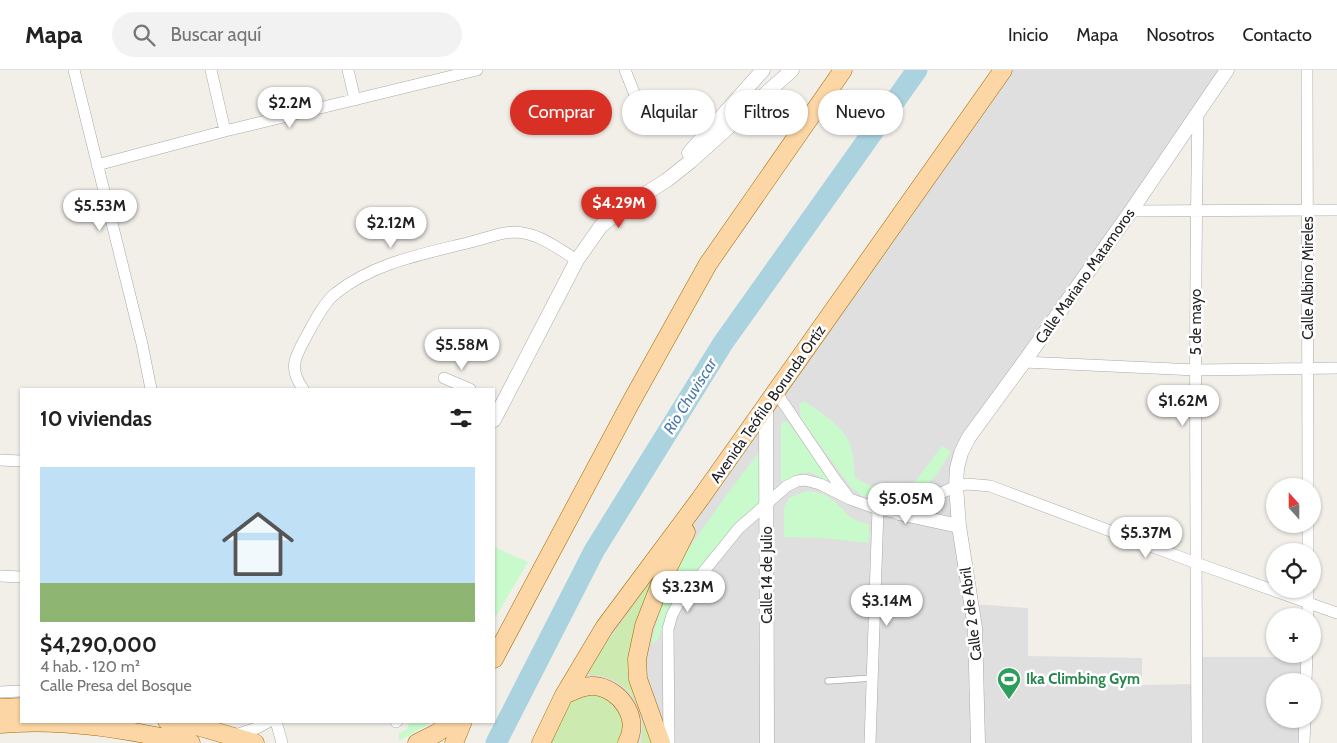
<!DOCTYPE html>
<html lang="es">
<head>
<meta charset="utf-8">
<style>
	:root { --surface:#fff; --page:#f2f2f2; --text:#222; --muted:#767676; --line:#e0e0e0; --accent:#d93025 }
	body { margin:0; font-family:Cabin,sans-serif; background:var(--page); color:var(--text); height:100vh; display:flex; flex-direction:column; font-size:19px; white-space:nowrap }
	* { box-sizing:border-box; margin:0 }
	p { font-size:16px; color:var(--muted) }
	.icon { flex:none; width:28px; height:28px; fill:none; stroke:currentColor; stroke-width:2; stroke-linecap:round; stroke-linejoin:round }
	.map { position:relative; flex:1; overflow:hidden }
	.details { position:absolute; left:20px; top:318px; width:475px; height:335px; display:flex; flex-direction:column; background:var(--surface); border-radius:0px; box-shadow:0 1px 4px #0004 }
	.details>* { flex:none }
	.hud { position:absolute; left:510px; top:20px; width:475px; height:45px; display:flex; gap:10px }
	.needle { width:32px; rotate:339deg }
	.controls { position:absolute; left:1266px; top:408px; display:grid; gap:10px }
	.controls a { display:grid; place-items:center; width:55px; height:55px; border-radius:50%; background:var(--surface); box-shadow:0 1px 4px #0004; font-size:25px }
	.price { position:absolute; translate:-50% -42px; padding:0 11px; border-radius:18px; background:#fff; color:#222; font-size:16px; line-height:32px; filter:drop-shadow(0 1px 2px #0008) }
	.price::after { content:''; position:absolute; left:50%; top:30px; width:15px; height:11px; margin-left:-8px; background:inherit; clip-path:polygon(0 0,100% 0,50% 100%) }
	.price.active { background:var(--accent); color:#fff }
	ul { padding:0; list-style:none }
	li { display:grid; align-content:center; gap:10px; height:265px; padding:0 20px }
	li+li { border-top:1px solid var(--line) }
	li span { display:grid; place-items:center; height:155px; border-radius:0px; color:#555 }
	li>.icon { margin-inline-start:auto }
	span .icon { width:90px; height:90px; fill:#fffc; stroke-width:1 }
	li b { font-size:21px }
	h2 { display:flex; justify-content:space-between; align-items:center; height:60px; padding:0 20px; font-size:21px }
	.chip { padding:0 18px; border-radius:22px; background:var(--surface); box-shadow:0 1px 4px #0004; font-size:18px; line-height:45px }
	.chip.active { background:var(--accent); color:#fff }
	header { display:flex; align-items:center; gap:30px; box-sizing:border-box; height:70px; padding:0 25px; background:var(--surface); border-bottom:1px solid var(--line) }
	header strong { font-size:24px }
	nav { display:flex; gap:28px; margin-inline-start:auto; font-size:18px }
	.search { width:350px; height:45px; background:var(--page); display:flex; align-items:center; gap:12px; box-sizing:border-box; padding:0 18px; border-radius:28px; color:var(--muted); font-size:19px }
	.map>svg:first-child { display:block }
</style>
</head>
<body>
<header>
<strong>Mapa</strong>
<div class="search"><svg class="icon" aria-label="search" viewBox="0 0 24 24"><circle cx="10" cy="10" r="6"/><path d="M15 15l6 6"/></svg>Buscar aquí</div>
<nav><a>Inicio</a><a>Mapa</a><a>Nosotros</a><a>Contacto</a></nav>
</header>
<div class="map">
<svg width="1337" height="673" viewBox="0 0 1337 673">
	<rect width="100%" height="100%" fill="#f2efe9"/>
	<path fill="#e0dfdf" d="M 1003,0 L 1227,0 L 1024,292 L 957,398 L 972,534 L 1028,538 L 1028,586 L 1142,588 L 1142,615 L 1197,614 L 1197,587 L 1307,587 L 1306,611 L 1275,611 L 1275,649 L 1305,649 L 1304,673 L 541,673 L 564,625 Z"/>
	<path fill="#cdebb0" d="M 656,503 L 638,556 L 655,673 L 641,673 C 642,667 643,660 643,654 C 642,633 626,613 606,607 C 602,605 596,605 591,605 L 587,601 Z
		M 594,622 L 605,626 L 622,643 L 623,664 L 618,673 L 546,673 C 558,650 564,626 594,622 Z"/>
	<path fill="#c8facc" d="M 804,331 C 822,343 848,359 852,381 C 854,390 854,399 855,408 L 871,416 L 911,417 L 942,376 L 951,381 L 937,404 L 917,425 L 904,430 L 881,431 L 862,426 L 850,416 L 801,349 L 799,334 Z
		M 787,351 L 829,409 L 827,411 C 821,410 818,405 812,403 C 803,401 791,406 787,413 L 783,414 L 781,410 L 781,355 L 783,352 Z
		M 763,377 L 762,430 L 753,442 L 738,451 L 686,516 L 668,539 L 659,567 L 657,571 L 651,573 L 661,538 L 672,510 L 682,488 L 728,423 Z
		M 807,421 C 815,422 823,423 830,428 C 847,440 844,449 869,454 L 869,473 L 823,468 L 784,467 L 784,438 L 789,428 Z
		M 494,477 L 528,492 L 494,550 Z
		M 410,651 L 434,651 L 399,671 L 399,663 L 407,659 Z"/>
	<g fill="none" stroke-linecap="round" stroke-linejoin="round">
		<path stroke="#aad3df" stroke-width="21" d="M 496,673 L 594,481 L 723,273 L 917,0"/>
		<g stroke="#a9a9a9" stroke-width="7">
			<path id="service" d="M 828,611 L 872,608"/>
		</g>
		<g stroke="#a9a9a9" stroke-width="12">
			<path id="minor" d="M 74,0 L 142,274 L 151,319
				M 211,0 L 225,61
				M 348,0 L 355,30
				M 625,0 L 639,35
				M 1307,0 L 1308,416
				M 97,95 L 225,61 L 477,0
				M 1131,141 L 1337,140
				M 1024,292 L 1196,300 L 1337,298
				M 444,308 L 470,319
				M 303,319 C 288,298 295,287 306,267 C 313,254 324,232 336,223 C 375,192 424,184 471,172 C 484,169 501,162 515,162 C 539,163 557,178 577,190
				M 776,322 L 834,408 L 849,428
				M 0,390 L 21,391
				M 1308,454 L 1308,481
				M 0,506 L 21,507
				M 1308,546 L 1308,519
				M 1306,611 L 1307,584
				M 0,622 L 21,621
				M 276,651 L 282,673
				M 396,652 L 397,651
				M 232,666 L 257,658 L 270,651
				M 669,673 L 668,559 L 672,545 L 679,532 L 739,458 L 787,416 L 797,411 L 805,410 L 820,414 L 850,429 L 878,439 L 899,443 L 956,416 L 967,414 L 990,416 L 1196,493 L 1337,543
				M 870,673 L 878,439
				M 1197,673 C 1196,463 1194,252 1198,42
				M 1304,673 L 1305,649"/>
		</g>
		<g stroke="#a9a9a9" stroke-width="15">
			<path id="tertiary" d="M 689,83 L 763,0
				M 766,336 L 767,673
				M 494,350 L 577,190 L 601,156 L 626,136 L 667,110 L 691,91 L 792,0
				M 899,443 L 959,456
				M 978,673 L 975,558 L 959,456 L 956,416 L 957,398 L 961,383 L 969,367 L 1024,292 L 1131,141 L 1227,0"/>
		</g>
		<g stroke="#a06b00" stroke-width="19">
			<path id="primary" d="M 494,589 L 631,332 L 708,194 L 843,0
				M 564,625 C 573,621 583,615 594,616 C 620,618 641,648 627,673
				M 0,638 L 21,637
				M 167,651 L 193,655 L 255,673
				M 0,654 C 64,648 128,660 191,673
				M 417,673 L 437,663 L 453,651
				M 454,673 L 463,651
				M 541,673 L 564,625 L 604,558 L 700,429 L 1003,0
				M 661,673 L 638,609 L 637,589 L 644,556 L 661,512 L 686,462"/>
		</g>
		<use href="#service" stroke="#fff" stroke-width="5.5"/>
		<use href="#minor" stroke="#fff" stroke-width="11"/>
		<use href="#tertiary" stroke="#fff" stroke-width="14"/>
		<use href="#primary" stroke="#fcd6a4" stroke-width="18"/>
	</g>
	<defs>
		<g id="stadium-pin" transform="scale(1.25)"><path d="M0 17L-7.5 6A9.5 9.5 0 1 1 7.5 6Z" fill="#2e9e5b" stroke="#fff"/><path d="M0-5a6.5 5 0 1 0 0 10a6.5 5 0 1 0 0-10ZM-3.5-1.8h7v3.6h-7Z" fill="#fff"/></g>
	</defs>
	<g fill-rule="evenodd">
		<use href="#stadium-pin" x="1009" y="609"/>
	</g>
	<g text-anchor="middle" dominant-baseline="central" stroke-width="5" stroke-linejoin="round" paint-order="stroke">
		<g font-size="15" fill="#222" stroke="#fff">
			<text transform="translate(1085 206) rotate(-55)">Calle Mariano Matamoros</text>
			<text transform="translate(1308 208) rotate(-90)">Calle Albino Mireles</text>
			<text transform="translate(1196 252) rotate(-90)">5 de mayo</text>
			<text transform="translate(768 334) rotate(-55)">Avenida Teófilo Borunda Ortíz</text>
			<text transform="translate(767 505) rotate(-90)">Calle 14 de Julio</text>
			<text transform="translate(971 544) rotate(-97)">Calle 2 de Abril</text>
		</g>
		<g font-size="15" font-weight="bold" fill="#27864d" stroke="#fff" text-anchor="start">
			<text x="1026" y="609">Ika Climbing Gym</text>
		</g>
		<g font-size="16" font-style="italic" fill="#4a7aab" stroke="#fff">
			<text transform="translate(690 326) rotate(-58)">Rio Chuviscar</text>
		</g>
	</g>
</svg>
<div class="controls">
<a><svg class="needle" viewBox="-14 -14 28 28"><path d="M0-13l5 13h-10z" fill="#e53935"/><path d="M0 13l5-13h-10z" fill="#767676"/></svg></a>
<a><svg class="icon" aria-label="locate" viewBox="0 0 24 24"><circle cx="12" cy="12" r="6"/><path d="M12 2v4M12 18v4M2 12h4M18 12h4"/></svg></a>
<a>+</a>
<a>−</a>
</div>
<b class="price" style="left:290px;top:59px">$2.2M</b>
<b class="price active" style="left:619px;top:159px">$4.29M</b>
<b class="price" style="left:100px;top:162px">$5.53M</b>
<b class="price" style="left:391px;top:179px">$2.12M</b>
<b class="price" style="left:462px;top:301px">$5.58M</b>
<b class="price" style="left:1183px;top:357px">$1.62M</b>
<b class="price" style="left:906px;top:455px">$5.05M</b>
<b class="price" style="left:1146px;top:489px">$5.37M</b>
<b class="price" style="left:688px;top:543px">$3.23M</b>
<b class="price" style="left:887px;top:557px">$3.14M</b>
<div class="hud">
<a class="chip active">Comprar</a>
<a class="chip">Alquilar</a>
<a class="chip">Filtros</a>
<a class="chip">Nuevo</a>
</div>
<section class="details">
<h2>10 viviendas<svg class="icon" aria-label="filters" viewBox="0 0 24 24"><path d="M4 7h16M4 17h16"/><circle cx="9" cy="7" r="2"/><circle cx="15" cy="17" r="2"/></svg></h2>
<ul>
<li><span style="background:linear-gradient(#bfe0f5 75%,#8fb573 0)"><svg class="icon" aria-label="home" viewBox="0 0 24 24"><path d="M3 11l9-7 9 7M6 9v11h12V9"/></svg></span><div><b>$4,290,000</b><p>4 hab. · 120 m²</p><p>Calle Presa del Bosque</p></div></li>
</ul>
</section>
</div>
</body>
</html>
